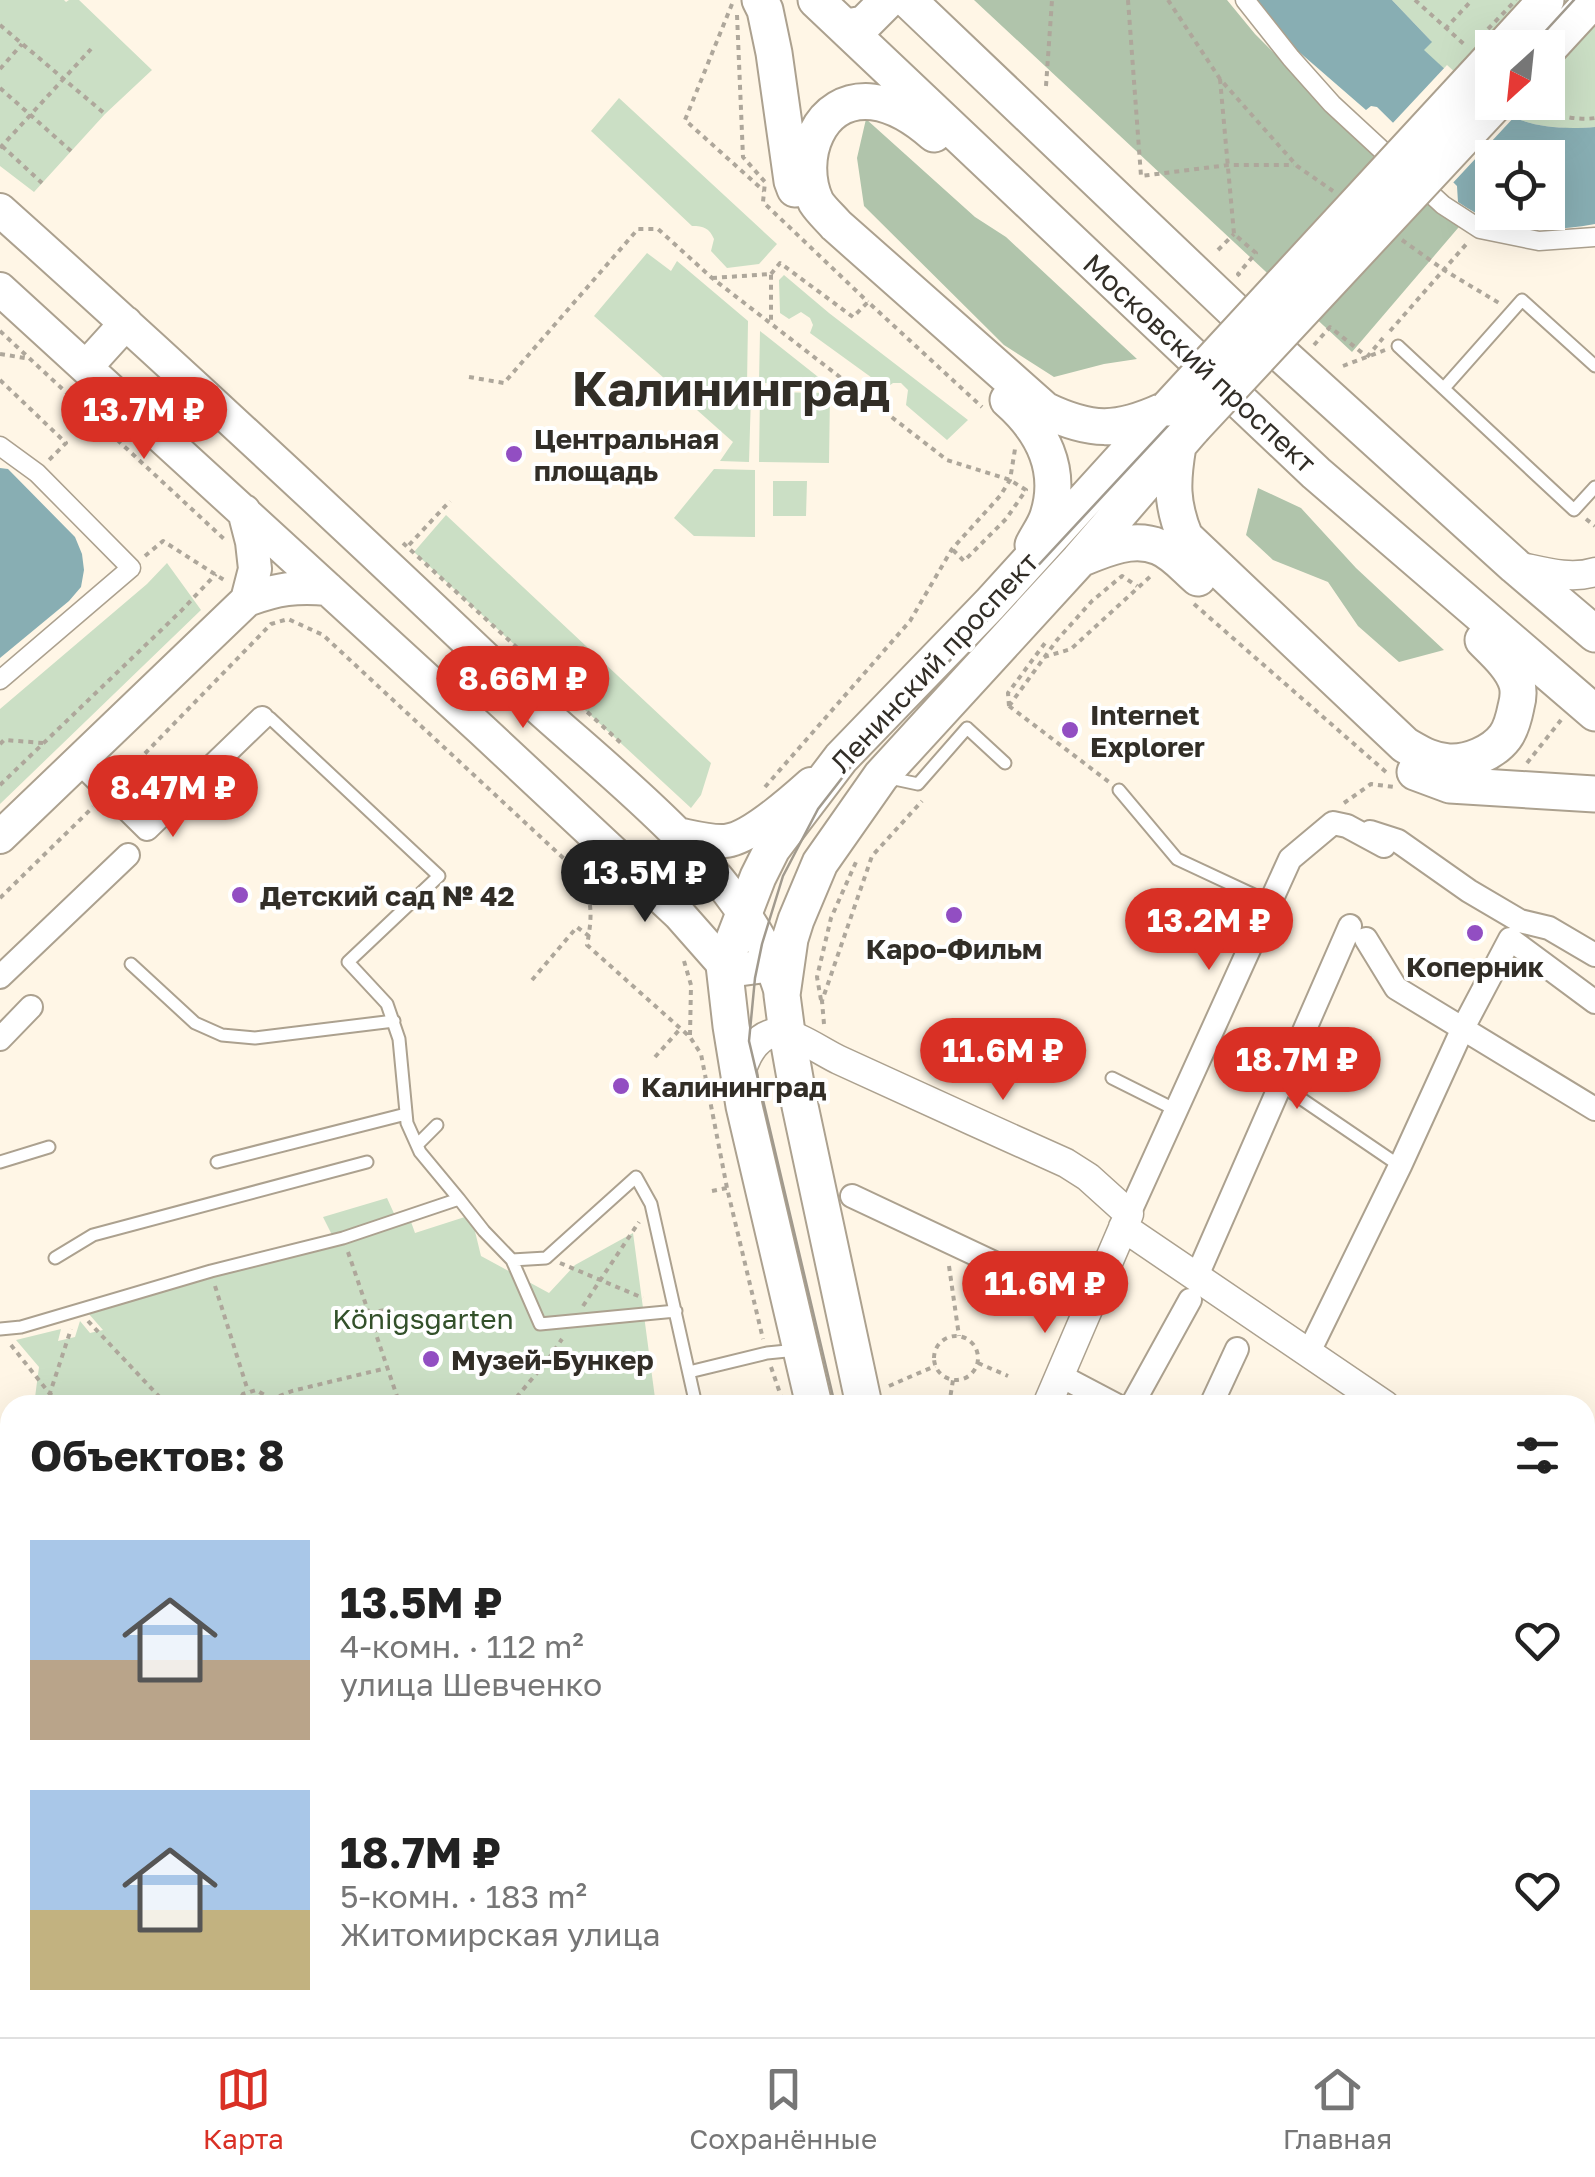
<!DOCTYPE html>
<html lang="ru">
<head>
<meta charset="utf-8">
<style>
	:root { --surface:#fff; --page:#f2f2f2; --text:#222; --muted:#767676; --line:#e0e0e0; --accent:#d93025 }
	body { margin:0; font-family:"Golos Text",sans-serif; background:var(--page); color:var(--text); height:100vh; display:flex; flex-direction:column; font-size:38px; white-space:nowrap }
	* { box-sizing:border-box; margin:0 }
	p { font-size:32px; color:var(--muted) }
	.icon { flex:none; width:55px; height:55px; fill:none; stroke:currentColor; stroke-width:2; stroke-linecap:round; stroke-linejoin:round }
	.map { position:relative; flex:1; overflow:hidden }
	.panel { position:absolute; left:0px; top:1395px; width:1595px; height:642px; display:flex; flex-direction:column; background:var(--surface); border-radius:30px 30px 0 0; box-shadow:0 10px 40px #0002 }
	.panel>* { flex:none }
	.needle { width:65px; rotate:207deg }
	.buttons { position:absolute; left:1475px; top:30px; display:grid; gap:20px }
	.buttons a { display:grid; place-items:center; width:90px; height:90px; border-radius:0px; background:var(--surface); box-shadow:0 10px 40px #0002; font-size:50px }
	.price { position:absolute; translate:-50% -85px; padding:0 22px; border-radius:35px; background:var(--accent); color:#fff; font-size:32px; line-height:65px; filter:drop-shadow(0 2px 5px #0008) }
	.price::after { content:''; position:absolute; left:50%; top:60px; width:30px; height:22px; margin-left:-15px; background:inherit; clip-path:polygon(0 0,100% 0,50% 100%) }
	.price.selected { background:#222; color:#fff }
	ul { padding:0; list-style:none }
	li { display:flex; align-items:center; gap:30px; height:250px; padding:0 30px }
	li span { display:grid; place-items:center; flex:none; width:280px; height:200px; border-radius:0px; color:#555 }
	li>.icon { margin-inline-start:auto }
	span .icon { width:120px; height:120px; fill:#fffc; stroke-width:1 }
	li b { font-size:42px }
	h2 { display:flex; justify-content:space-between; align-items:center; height:120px; padding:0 30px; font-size:42px }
	.menu { display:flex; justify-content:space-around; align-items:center; height:140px; border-top:2px solid var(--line); background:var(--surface); font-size:28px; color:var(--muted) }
	.menu a { display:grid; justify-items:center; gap:5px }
	.menu .selected { color:var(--accent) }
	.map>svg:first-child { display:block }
</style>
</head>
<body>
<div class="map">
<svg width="1595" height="2037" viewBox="0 0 1595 2037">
	<rect width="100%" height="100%" fill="#fff6e6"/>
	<path fill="#cbdfc5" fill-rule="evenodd" d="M 0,0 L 64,0 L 66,2 L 69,0 L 79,0 L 152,70 L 105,114 L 34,192 L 0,166 Z
		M 1392,0 L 1595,0 L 1595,127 C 1510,134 1482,102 1423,50 L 1431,41 ZM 1492,48 L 1548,48 L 1548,102 L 1492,102 Z
		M 619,98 L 777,244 L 759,264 L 727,268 L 711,251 L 714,239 C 709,228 704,226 692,226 L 591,131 Z
		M 647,253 L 671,271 L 677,261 L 748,321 L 747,385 L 674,387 L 594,316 Z
		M 784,275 L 829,313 L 968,420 L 947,440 L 906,405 L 908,390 L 901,383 L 893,383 L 886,388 L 810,333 L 813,325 L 810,318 L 801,312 L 789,319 L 780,313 L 779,280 Z
		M 760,331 L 827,384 L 759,383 Z
		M 760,392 L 830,393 L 829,463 L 759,462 Z
		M 679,394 L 751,394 L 749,462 L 720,461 L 733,442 Z
		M 714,469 L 755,470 L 755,537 L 694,536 L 674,518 Z
		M 773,481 L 807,481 L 806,516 L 773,516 Z
		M 446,515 L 711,763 L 701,795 L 691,808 L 414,552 Z
		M 167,563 L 201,610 L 0,804 L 0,709 L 147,584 Z
		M 387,1198 L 397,1220 L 332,1235 L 323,1217 Z
		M 471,1215 L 481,1256 L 549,1293 L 575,1265 L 633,1233 L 655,1398 L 628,1405 L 34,1405 L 39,1367 L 16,1340 L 61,1329 L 58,1341 L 75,1337 L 80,1321 L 90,1333 L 103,1330 L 88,1313 L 410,1219 L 415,1233 Z"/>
	<path fill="#b0c4ab" d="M 974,0 L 1227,0 L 1255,34 L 1324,103 L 1464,221 L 1352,352 Z
		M 866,119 L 975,217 L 1006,237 L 1137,359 L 1104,364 L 1054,377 L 1004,345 L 864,206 L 857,158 Z
		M 1258,488 L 1301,508 L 1356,568 L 1444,650 L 1399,662 L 1358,626 L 1328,582 L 1273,560 L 1246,535 Z"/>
	<path fill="#88aeb3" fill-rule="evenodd" d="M 1257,0 L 1392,0 L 1432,42 L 1424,50 C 1482,103 1511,134 1595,127 L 1595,224 C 1544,233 1502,233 1458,202 L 1457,186 L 1377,107 L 1371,106 L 1366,110 L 1298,51 ZM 1492,158 L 1548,158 L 1548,212 L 1492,212 Z
		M 0,468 L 8,469 L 75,537 L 82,554 L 84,570 L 81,587 L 69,601 L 0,658 Z"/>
	<path fill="#fff6e6" d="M 1447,65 L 1483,97 L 1517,114 L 1450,186 L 1390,126 Z"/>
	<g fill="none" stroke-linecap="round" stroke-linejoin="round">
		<g stroke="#aca18f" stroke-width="15">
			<path id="service" d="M 1398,346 L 1574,510 L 1595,487
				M 1444,388 L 1522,300 L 1595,366
				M 890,778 L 918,784 L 967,728 L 1005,763
				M 1119,790 L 1177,859 L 1269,902
				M 131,964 L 195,1023 L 222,1035 L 255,1038 L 394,1021
				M 1206,1042 L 1281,1085 L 1400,1166
				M 1112,1078 L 1176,1110
				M 417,1145 L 437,1125
				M 0,1162 L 49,1147
				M 217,1162 L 406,1114
				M 459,1199 L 484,1231 L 512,1260 L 546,1258 L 636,1177 L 651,1204 L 696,1405
				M 55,1258 L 93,1235 L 367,1162
				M 512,1260 L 540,1324 L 676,1311
				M 0,1329 L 21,1327 L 211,1271 L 343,1238 L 459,1199 L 420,1152 L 407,1123 L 399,1039 L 387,1004 L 348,962 L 439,876 L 270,718 L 262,718
				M 689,1372 L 767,1353 L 797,1350
				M 0,1676 L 10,1679
				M 0,2004 L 10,2007
				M 107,2028 L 151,2037
				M 374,2037 L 377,2028"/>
		</g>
		<g stroke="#aca18f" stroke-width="21">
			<path id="pedestrian" d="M 1245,0 L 1291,58 L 1332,104 L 1398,165
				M 1418,182 L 1443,205 L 1480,229 L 1539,241 L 1595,237
				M 0,446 L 37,473 L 131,568 L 0,680"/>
		</g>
		<g stroke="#aca18f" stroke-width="26">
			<path id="minor" d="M 79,762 L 147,829 L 262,718
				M 1370,832 L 1398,841 L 1469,891 L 1520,921 L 1549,928 L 1595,955
				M 1366,939 L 1396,988 L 1595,1109
				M 0,977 L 128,855
				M 0,1039 L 31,1007
				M 852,1196 L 1088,1307
				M 1129,1214 L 1290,859 L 1333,823 L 1347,826 L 1384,846
				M 1196,1278 L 1350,926
				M 1308,1354 L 1400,1166 L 1463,1028 L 1510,939 L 1595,1002
				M 1059,1375 L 1116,1405
				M 1132,1405 L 1190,1300
				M 1211,1405 L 1237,1349
				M 1585,1639 L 1595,1622
				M 1585,1905 L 1595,1912
				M 0,1909 L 10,1910
				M 535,2028 L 561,2037
				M 812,2037 L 832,2031
				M 1354,2037 L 1356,2028"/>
		</g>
		<g stroke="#aca18f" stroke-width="31">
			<path id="tertiary" d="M 1517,566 C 1542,571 1570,580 1595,572
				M 739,1079 C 744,1061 754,1035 776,1033 C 793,1031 822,1052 839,1060 C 915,1095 990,1129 1066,1163 L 1088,1177 L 1129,1214 L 1047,1405
				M 1123,1227 L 1385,1405
				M 1585,1544 L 1595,1551"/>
		</g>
		<g stroke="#aca18f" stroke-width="36">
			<path id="secondary" d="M 0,210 C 171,363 340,520 507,679 C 591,759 708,842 763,945 C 771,961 776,978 782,995
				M 0,289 L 482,730 L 679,914 L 724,965 L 743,969 L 758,967 L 785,944
				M 87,366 L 126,323
				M 244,511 L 252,542 L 255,569 L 247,600
				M 677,834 C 692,837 710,842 725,841 C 749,839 792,801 811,784
				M 0,837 L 247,600 C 277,589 296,586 328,589"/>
		</g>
		<g stroke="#aca18f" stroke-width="39">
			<path id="primary" d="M 760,0 L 765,10 L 774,53 L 792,181 L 795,189
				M 816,0 L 1316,473 L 1595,713
				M 908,0 L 1247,323 L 1515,566 L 1595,634
				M 847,27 L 864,24 L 888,0
				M 1502,48 L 1546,0
				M 1548,49 L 1593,0
				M 934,134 C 917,119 896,105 873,102 C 818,96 796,159 816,202 C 821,210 830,218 836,225 L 1045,410 C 1091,432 1117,432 1163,411
				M 1008,400 C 1042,430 1063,469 1048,516 C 1045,526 1038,535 1033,545
				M 1178,446 C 1172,481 1171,503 1185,537 L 1405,745 C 1419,753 1431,761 1449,762 C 1468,763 1493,753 1505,737 C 1511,729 1514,717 1516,707 C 1518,700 1519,692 1517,684 C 1512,667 1495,652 1483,640
				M 1080,559 C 1104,549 1133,536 1159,547 C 1174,553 1186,568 1198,578
				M 1415,772 L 1450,785 L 1595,794
				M 814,1405 L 744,1106 L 731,1026 L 724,965 L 758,877 L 772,849 L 841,758 L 990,604 L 1168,408
				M 864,1405 L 800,1106 L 787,1033 L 782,995 L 790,939 L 796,920 L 820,863 L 881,776 L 1079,560 L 1193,428
				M 965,2028 L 967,2037
				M 1009,2028 L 1011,2037"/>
		</g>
		<path stroke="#aea79b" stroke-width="4" stroke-dasharray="5 5" stroke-linecap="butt" d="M 1128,0 L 1141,176 L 1228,165 L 1294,165
			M 1168,0 L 1220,79 L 1297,166 L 1333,191
			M 1415,0 L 1466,46
			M 732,4 L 685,120 L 764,191
			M 737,15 L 743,157 L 765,182 L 763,202 L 868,302
			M 0,25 L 105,114
			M 1445,29 L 1472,0
			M 0,69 L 22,44
			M 1220,79 L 1234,234 L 1256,253 L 1238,274 L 1240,276
			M 1046,86 L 1052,0
			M 0,88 L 71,151
			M 1533,102 C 1547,115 1577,121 1595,118
			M 2,146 L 42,183
			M 0,148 L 91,49
			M 1402,240 L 1444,270 L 1499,303
			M 1218,250 L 1234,234
			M 771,274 L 780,263 L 853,317 L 868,302 L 982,407
			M 712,278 L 771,274 L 771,323
			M 0,331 L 224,539
			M 1390,331 L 1469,241
			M 1314,345 L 1330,327 L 1366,356
			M 0,354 L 25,358
			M 1367,357 L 1383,338
			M 1343,366 L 1385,350
			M 469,377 L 504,383 L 638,229 L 658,229 L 712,278 L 947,460 L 1010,480 L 1026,490 L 1006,519 L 964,561 L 952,549
			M 0,380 L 66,443 L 49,460
			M 1586,519 L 1595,526
			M 403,543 L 621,743
			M 409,545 L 450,501
			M 145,556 L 163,541 L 224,580
			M 1194,604 L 1386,772
			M 1044,657 L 1071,649 L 1153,574
			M 1009,706 L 1008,693 L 1045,643 L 1046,639
			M 1009,706 L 1057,640 L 1092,601 L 1122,576 L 1137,586
			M 1009,706 L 1109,782
			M 0,744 L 4,740 L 43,743
			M 1527,763 L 1561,720
			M 124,775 L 271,624 L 288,619 L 323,635 L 574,868 C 593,895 593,913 587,945 L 690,1037 L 701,1054 L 727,1188 L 763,1339
			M 0,785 L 181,611 L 216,574
			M 765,787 L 910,621 L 952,549 L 1000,496 L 1010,480 L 1015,449
			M 1344,803 L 1371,784 L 1394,787
			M 585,885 L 619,895
			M 0,898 L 93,807
			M 684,961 L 691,985 L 690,1036
			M 532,980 L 577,927 L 589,936
			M 821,1000 L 817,977 L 831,918 L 856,862
			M 824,1024 L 822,1001 L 872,856 L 922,801
			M 655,1057 L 681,1028
			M 712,1191 L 727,1188
			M 348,1252 L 400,1405
			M 560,1263 L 643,1298
			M 949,1266 L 959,1336
			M 215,1286 L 248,1391
			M 583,1306 L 639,1222
			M 369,1313 L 391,1309
			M 88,1321 L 167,1405
			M934 1358a22 22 0 1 1 44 0a22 22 0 1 1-44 0Z
			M 11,1345 L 50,1394 L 70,1405
			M 978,1363 L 1008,1376
			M 771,1367 L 784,1405
			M 889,1386 L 935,1366
			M 270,1400 L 292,1391 L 387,1368
			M 46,1405 L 71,1329
			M 237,1405 L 243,1394 L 256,1390 L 268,1397 L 272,1405
			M 510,1405 L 547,1361 L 562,1339
			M 949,1405 L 953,1380
			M 0,1621 L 10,1612
			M 0,1786 L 10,1767
			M 250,2037 L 253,2028
			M 439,2037 L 443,2028"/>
		<use href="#service" stroke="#fff" stroke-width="11"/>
		<use href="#pedestrian" stroke="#fff" stroke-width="18"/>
		<use href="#minor" stroke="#fff" stroke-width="22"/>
		<use href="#tertiary" stroke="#fff" stroke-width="28"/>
		<use href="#secondary" stroke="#fff" stroke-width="32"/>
		<use href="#primary" stroke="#fff" stroke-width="35"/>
		<path stroke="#a19a8e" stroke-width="2.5" d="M 1530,48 L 1574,0
			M 835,1405 L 749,1041 L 755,978 L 762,944 L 783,876 L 818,809 L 849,769 L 1492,77
			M 989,2028 L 991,2037"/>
		<g stroke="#aca18f" stroke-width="39" stroke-linecap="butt">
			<path id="primary-bridge" d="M 1168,408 L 1492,57
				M 1193,428 L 1497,102"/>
		</g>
		<path stroke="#aea79b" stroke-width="4" stroke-dasharray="5 5" stroke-linecap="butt" d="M 1488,29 L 1516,0"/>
		<use href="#primary-bridge" stroke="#fff" stroke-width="35"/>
	</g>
	<g fill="#924ec2" stroke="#fff" stroke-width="4">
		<circle cx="514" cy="454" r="10"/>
		<circle cx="1070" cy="730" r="10"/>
		<circle cx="240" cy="895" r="10"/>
		<circle cx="954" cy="915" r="10"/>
		<circle cx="1475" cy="933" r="10"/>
		<circle cx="621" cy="1086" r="10"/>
		<circle cx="431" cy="1359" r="10"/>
	</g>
	<g text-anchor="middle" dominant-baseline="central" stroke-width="8" stroke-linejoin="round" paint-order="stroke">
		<g font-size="28" fill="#322e27" stroke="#fff">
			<text transform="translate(1200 363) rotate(43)">Московский проспект</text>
			<text transform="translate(934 662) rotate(-47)">Ленинский проспект</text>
		</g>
		<g font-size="28" font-weight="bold" fill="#322e27" stroke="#fff" text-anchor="start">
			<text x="534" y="438">Центральная<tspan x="534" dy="32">площадь</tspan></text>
			<text x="1090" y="714">Internet<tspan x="1090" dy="32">Explorer</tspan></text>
			<text x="260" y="895">Детский сад № 42</text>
			<text x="954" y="948" text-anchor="middle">Каро-Фильм</text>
			<text x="1475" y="966" text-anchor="middle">Коперник</text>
			<text x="641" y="1086">Калининград</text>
			<text x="451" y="1359">Музей-Бункер</text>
		</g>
		<g font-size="28" fill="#33512a" stroke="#fff">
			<text x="423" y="1318">Königsgarten</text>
		</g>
		<g font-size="48" font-weight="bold" fill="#322e27" stroke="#fff">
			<text x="731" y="388">Калининград</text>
		</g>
	</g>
</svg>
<div class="buttons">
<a><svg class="needle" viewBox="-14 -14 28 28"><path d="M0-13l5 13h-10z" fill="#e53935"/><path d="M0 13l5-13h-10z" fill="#767676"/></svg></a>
<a><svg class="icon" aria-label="locate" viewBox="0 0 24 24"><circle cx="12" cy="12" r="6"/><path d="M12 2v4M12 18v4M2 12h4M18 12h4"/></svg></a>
</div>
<b class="price" style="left:144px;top:462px">13.7M ₽</b>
<b class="price" style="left:523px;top:731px">8.66M ₽</b>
<b class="price" style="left:173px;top:840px">8.47M ₽</b>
<b class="price selected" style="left:645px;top:925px">13.5M ₽</b>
<b class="price" style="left:1209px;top:973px">13.2M ₽</b>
<b class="price" style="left:1003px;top:1103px">11.6M ₽</b>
<b class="price" style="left:1297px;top:1112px">18.7M ₽</b>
<b class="price" style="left:1045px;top:1336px">11.6M ₽</b>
<section class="panel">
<h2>Объектов: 8<svg class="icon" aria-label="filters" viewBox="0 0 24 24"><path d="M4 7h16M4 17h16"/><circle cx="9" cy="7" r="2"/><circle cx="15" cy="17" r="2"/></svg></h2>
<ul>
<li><span style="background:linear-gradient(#a9c7e8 60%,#b9a48a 0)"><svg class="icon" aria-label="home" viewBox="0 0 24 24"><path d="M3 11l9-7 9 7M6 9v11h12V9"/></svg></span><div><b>13.5M ₽</b><p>4-комн. · 112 m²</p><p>улица Шевченко</p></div><svg class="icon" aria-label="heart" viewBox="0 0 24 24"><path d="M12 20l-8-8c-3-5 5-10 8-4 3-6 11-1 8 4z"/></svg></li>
<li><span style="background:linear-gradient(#a9c7e8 60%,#c2b280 0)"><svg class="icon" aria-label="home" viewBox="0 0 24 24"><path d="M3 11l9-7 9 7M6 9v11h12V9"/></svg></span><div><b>18.7M ₽</b><p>5-комн. · 183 m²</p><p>Житомирская улица</p></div><svg class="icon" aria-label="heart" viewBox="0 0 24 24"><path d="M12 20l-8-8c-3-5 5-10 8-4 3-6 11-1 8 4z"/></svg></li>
</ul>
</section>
</div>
<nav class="menu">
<a class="selected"><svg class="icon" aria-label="map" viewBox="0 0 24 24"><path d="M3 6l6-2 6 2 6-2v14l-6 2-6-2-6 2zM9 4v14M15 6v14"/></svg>Карта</a>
<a><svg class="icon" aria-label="saved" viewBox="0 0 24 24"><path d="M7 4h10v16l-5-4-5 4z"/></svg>Сохранённые</a>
<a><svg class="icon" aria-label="home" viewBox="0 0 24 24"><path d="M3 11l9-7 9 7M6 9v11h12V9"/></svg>Главная</a>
</nav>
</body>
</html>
